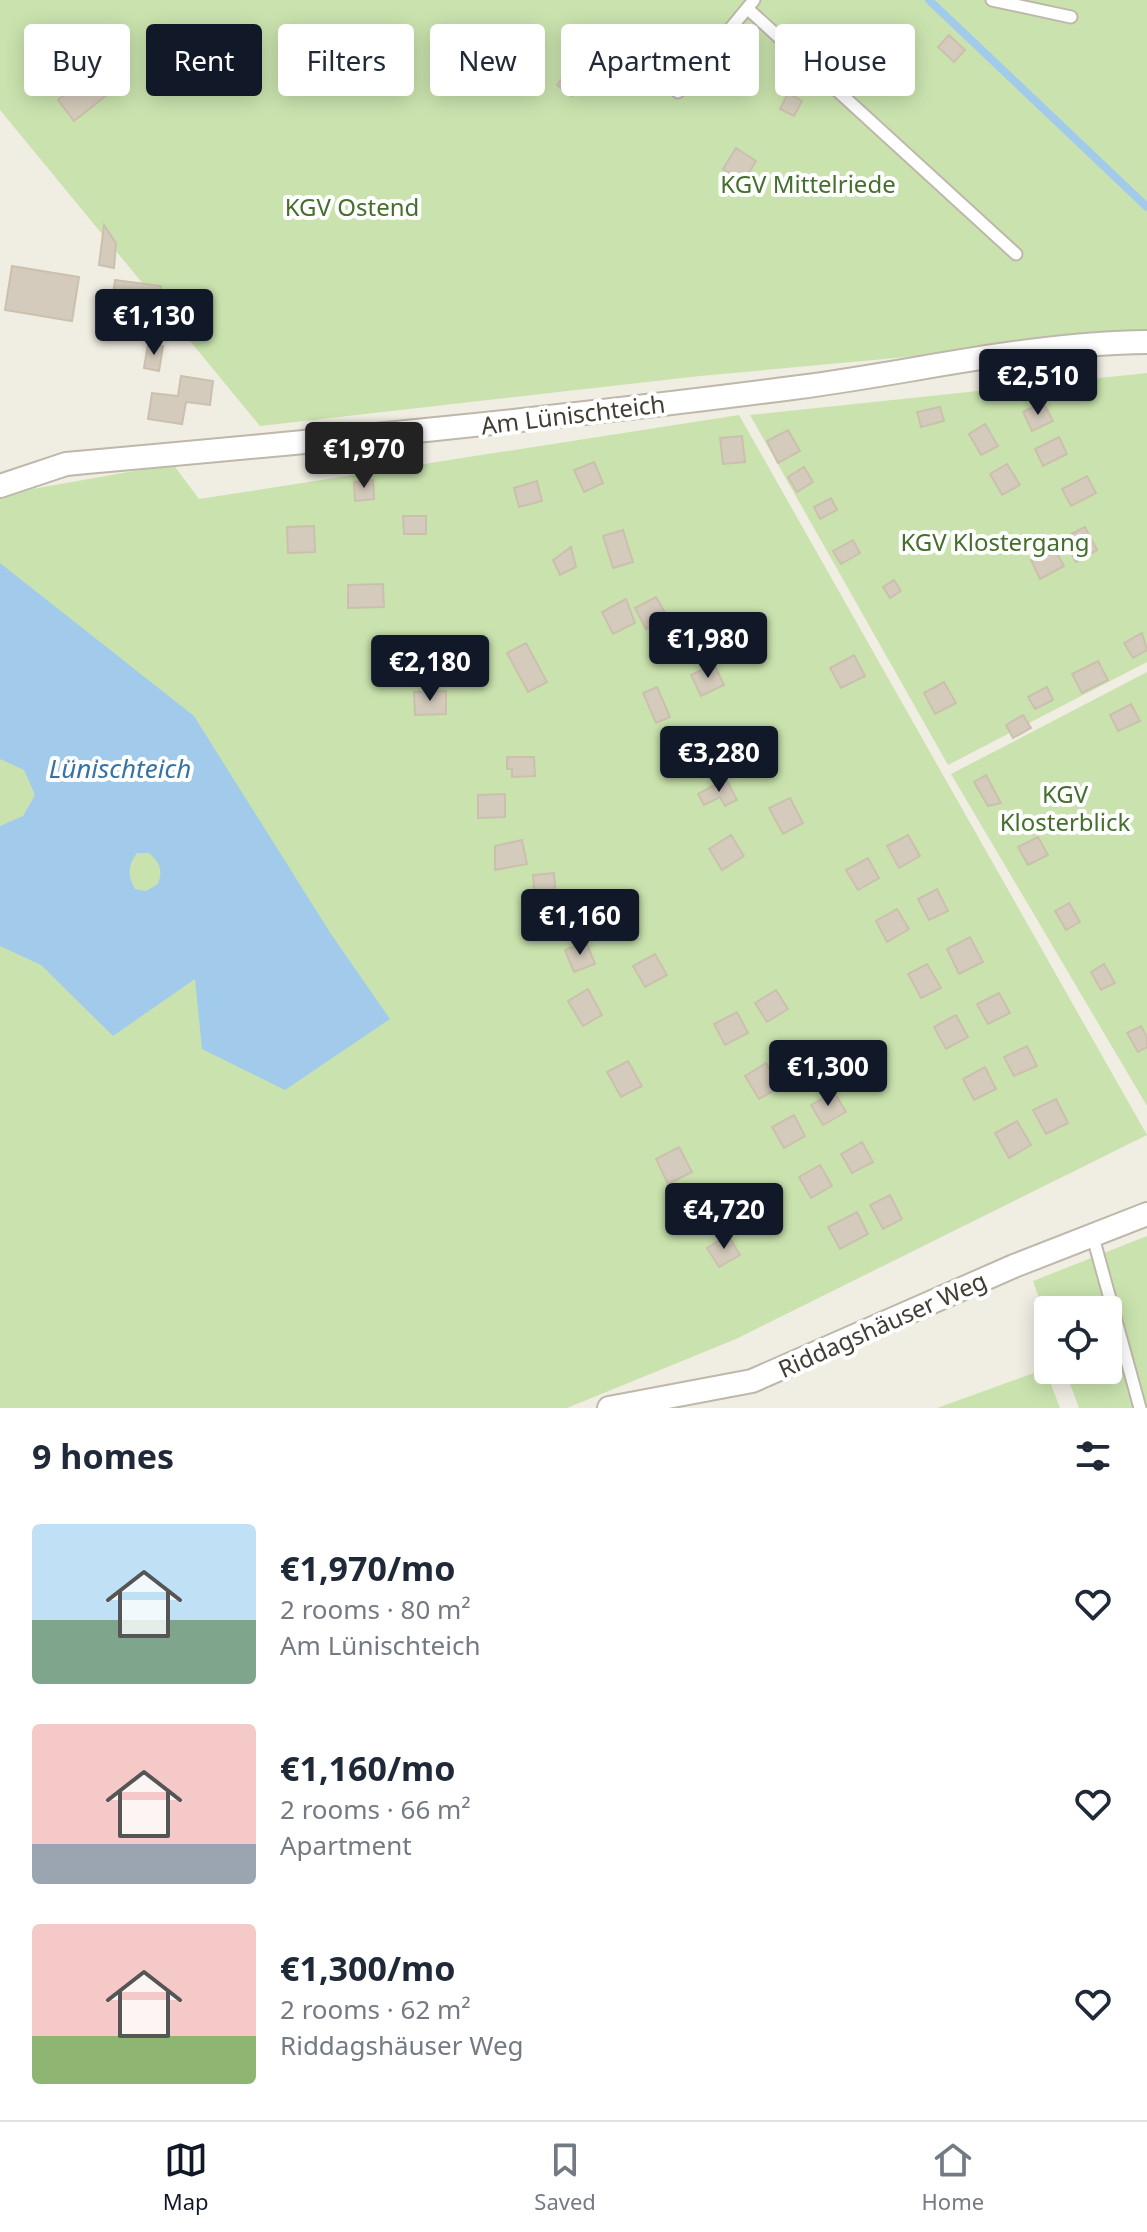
<!DOCTYPE html>
<html lang="en">
<head>
<meta charset="utf-8">
<style>
	:root { --surface:#fff; --page:#f6f6f7; --text:#1f2937; --muted:#747a83; --line:#e0e1e3; --accent:#111827 }
	body { margin:0; font-family:"Noto Sans",sans-serif; background:var(--page); color:var(--text); height:100vh; display:flex; flex-direction:column; font-size:30px; white-space:nowrap }
	* { box-sizing:border-box; margin:0 }
	p { font-size:26px; color:var(--muted) }
	.icon { flex:none; width:44px; height:44px; fill:none; stroke:currentColor; stroke-width:2; stroke-linecap:round; stroke-linejoin:round }
	.map { position:relative; height:1408px; overflow:hidden }
	.drawer { display:flex; flex-direction:column; background:var(--surface); flex:1 }
	.drawer>* { flex:none }
	.banner { position:absolute; left:24px; top:24px; width:1100px; height:72px; display:flex; gap:16px }
	.controls { position:absolute; left:1034px; top:1296px; display:grid; gap:16px }
	.controls a { display:grid; place-items:center; width:88px; height:88px; border-radius:8px; background:var(--surface); box-shadow:0 4px 20px #0003; font-size:40px }
	.price { position:absolute; translate:-50% -68px; padding:0 18px; border-radius:8px; background:var(--accent); color:#fff; font-size:26px; line-height:52px; filter:drop-shadow(0 2px 4px #0008) }
	.price::after { content:''; position:absolute; left:50%; top:48px; width:24px; height:18px; margin-left:-12px; background:inherit; clip-path:polygon(0 0,100% 0,50% 100%) }
	.price.on { background:#222; color:#fff }
	ul { padding:0; list-style:none }
	li { display:flex; align-items:center; gap:24px; height:200px; padding:0 32px }
	li span { display:grid; place-items:center; flex:none; width:224px; height:160px; border-radius:8px; color:#555 }
	li>.icon { margin-inline-start:auto }
	span .icon { width:96px; height:96px; fill:#fffc; stroke-width:1 }
	li b { font-size:34px }
	h2 { display:flex; justify-content:space-between; align-items:center; height:96px; padding:0 32px; font-size:34px }
	.tag { padding:0 28px; border-radius:8px; background:var(--surface); box-shadow:0 4px 20px #0003; font-size:28px; line-height:72px }
	.tag.on { background:var(--accent); color:#fff }
	.dock { display:flex; justify-content:space-around; align-items:center; height:112px; border-top:2px solid var(--line); background:var(--surface); font-size:22px; color:var(--muted) }
	.dock a { display:grid; justify-items:center; gap:4px }
	.dock .on { color:var(--accent) }
	.map>svg:first-child { display:block }
</style>
</head>
<body>
<div class="map">
<svg width="1147" height="1408" viewBox="0 0 1147 1408">
	<rect width="100%" height="100%" fill="#f0ede3"/>
	<path fill="#cae3ae" d="M 0,0 L 1147,0 L 1147,335 L 700,376 L 260,426 L 0,110 Z
		M 1147,373 L 1147,662 L 948,765 L 750,415 Z
		M 739,415 L 1147,1135 L 736,1339 L 567,1408 L 0,1408 L 0,499 L 10,493 L 173,464 L 199,499 Z
		M 1147,672 L 1147,1106 L 951,774 Z
		M 1147,1236 L 1147,1408 L 1079,1408 L 1065,1370 L 1108,1370 L 1108,1310 L 1048,1310 L 1048,1324 L 1033,1281 Z
		M 1045,1369 L 1060,1408 L 937,1408 Z"/>
	<path fill="#a2cbeb" fill-rule="evenodd" d="M 0,563 L 194,716 L 331,934 L 390,1019 L 285,1090 L 202,1049 L 195,979 L 113,1036 L 41,965 L 0,946 L 0,826 L 23,816 L 35,795 L 24,770 L 0,759 ZM 137,853 L 149,853 C 160,863 163,870 158,884 L 146,891 L 135,889 C 127,875 128,866 137,853 Z"/>
	<g fill="none" stroke-linecap="round" stroke-linejoin="round">
		<path stroke="#a2cbeb" stroke-width="8" d="M 929,0 L 1147,207"/>
	</g>
	<path fill="#d4cbbc" stroke="#cbc0ad" stroke-width="2" d="M 949,35 L 965,50 L 954,62 L 938,47 Z
		M 95,49 L 122,83 L 74,121 L 58,100 L 80,83 L 69,70 Z
		M 573,64 L 587,75 L 572,96 L 557,85 Z
		M 788,93 L 802,101 L 794,116 L 780,109 Z
		M 736,148 L 756,161 L 743,182 L 723,169 Z
		M 104,225 L 116,243 L 114,268 L 99,265 Z
		M 12,266 L 79,277 L 72,321 L 5,310 Z
		M 115,280 L 161,286 L 154,339 L 108,332 Z
		M 148,344 L 163,346 L 159,371 L 144,368 Z
		M 181,376 L 213,381 L 210,405 L 186,402 L 182,424 L 148,419 L 152,393 L 178,396 Z
		M 1043,402 L 1053,421 L 1032,431 L 1023,412 Z
		M 940,407 L 944,421 L 921,427 L 917,412 Z
		M 985,424 L 998,446 L 981,455 L 969,434 Z
		M 788,430 L 800,451 L 778,463 L 767,441 Z
		M 742,436 L 745,462 L 723,464 L 720,438 Z
		M 1059,437 L 1067,454 L 1043,466 L 1035,449 Z
		M 594,462 L 603,483 L 584,492 L 574,470 Z
		M 1007,464 L 1020,485 L 1002,495 L 990,474 Z
		M 804,467 L 813,482 L 797,492 L 788,477 Z
		M 1087,476 L 1096,493 L 1071,506 L 1062,489 Z
		M 373,480 L 374,499 L 355,501 L 354,482 Z
		M 537,481 L 542,501 L 519,507 L 514,488 Z
		M 831,498 L 837,510 L 820,519 L 814,507 Z
		M 403,516 L 426,516 L 426,534 L 404,534 Z
		M 314,526 L 315,552 L 288,553 L 287,527 Z
		M 1085,527 L 1097,550 L 1076,562 L 1063,538 Z
		M 623,530 L 633,562 L 613,568 L 603,536 Z
		M 853,540 L 860,553 L 841,564 L 833,551 Z
		M 571,547 L 576,567 L 560,575 L 553,560 Z
		M 1054,548 L 1064,566 L 1040,579 L 1031,560 Z
		M 894,580 L 901,591 L 890,598 L 883,587 Z
		M 383,584 L 384,607 L 348,608 L 348,585 Z
		M 656,597 L 668,618 L 646,629 L 635,608 Z
		M 626,599 L 635,623 L 613,634 L 602,612 Z
		M 1142,633 L 1147,650 L 1133,658 L 1124,643 Z
		M 526,643 L 547,682 L 528,692 L 507,653 Z
		M 854,655 L 865,676 L 841,688 L 830,668 Z
		M 1098,661 L 1108,680 L 1082,693 L 1072,674 Z
		M 714,664 L 724,685 L 701,696 L 691,675 Z
		M 944,682 L 956,703 L 935,714 L 924,693 Z
		M 657,687 L 670,717 L 656,723 L 643,693 Z
		M 1047,687 L 1053,700 L 1035,709 L 1028,697 Z
		M 446,691 L 446,714 L 415,715 L 414,692 Z
		M 1131,704 L 1140,721 L 1118,731 L 1110,715 Z
		M 1023,715 L 1031,728 L 1013,738 L 1006,725 Z
		M 747,729 L 756,748 L 740,756 L 730,737 Z
		M 507,757 L 534,757 L 535,776 L 512,777 L 512,769 L 507,769 Z
		M 986,775 L 1001,803 L 988,806 L 974,782 Z
		M 726,779 L 737,800 L 725,806 L 720,797 L 704,805 L 698,794 Z
		M 505,794 L 505,817 L 478,818 L 478,795 Z
		M 790,798 L 803,823 L 783,834 L 769,808 Z
		M 731,835 L 744,856 L 722,870 L 709,849 Z
		M 908,835 L 920,856 L 899,868 L 887,846 Z
		M 1038,837 L 1048,855 L 1028,865 L 1018,847 Z
		M 522,840 L 527,864 L 495,870 L 495,846 Z
		M 868,858 L 879,878 L 858,890 L 846,870 Z
		M 554,873 L 556,902 L 535,903 L 533,875 Z
		M 937,889 L 948,911 L 929,920 L 918,899 Z
		M 1069,903 L 1080,922 L 1066,930 L 1055,911 Z
		M 897,909 L 909,929 L 887,942 L 876,921 Z
		M 970,937 L 983,962 L 959,974 L 947,949 Z
		M 586,942 L 595,964 L 574,972 L 565,950 Z
		M 655,954 L 667,975 L 645,987 L 633,966 Z
		M 927,964 L 941,988 L 921,998 L 908,974 Z
		M 1104,964 L 1115,983 L 1101,990 L 1091,972 Z
		M 588,989 L 602,1015 L 583,1026 L 568,1001 Z
		M 776,990 L 788,1009 L 767,1022 L 755,1003 Z
		M 999,993 L 1010,1013 L 988,1024 L 977,1004 Z
		M 737,1012 L 748,1033 L 725,1045 L 714,1024 Z
		M 956,1015 L 968,1037 L 946,1049 L 934,1027 Z
		M 1141,1026 L 1147,1037 L 1147,1047 L 1138,1052 L 1127,1033 Z
		M 807,1042 L 819,1065 L 796,1076 L 785,1053 Z
		M 1027,1046 L 1037,1066 L 1014,1076 L 1004,1057 Z
		M 628,1061 L 642,1086 L 621,1097 L 607,1072 Z
		M 766,1063 L 780,1087 L 759,1099 L 745,1076 Z
		M 985,1067 L 996,1089 L 974,1100 L 963,1079 Z
		M 834,1092 L 846,1112 L 823,1125 L 811,1105 Z
		M 1056,1099 L 1068,1123 L 1046,1134 L 1033,1110 Z
		M 794,1115 L 805,1136 L 784,1148 L 772,1127 Z
		M 1017,1121 L 1031,1145 L 1009,1158 L 995,1133 Z
		M 862,1142 L 873,1162 L 852,1173 L 841,1154 Z
		M 679,1147 L 692,1172 L 668,1184 L 656,1159 Z
		M 820,1165 L 832,1186 L 811,1198 L 799,1177 Z
		M 890,1195 L 902,1219 L 883,1229 L 870,1205 Z
		M 857,1212 L 868,1234 L 840,1249 L 828,1227 Z
		M 728,1235 L 740,1255 L 719,1267 L 707,1248 Z"/>
	<g fill="none" stroke-linecap="round" stroke-linejoin="round">
		<g stroke="#beb7aa" stroke-width="15">
			<path id="service" d="M 992,0 L 1071,17
				M 748,9 L 1016,254
				M 678,92 L 754,0
				M 1093,1237 L 1140,1408"/>
		</g>
		<g stroke="#beb7aa" stroke-width="26">
			<path id="minor" d="M 0,486 L 66,464 C 311,442 556,419 800,387 C 915,372 1030,343 1147,342
				M 609,1408 L 752,1381 L 1014,1266 L 1147,1214"/>
		</g>
		<use href="#service" stroke="#fff" stroke-width="11"/>
		<use href="#minor" stroke="#fff" stroke-width="22"/>
	</g>
	<g text-anchor="middle" dominant-baseline="central" stroke-width="8" stroke-linejoin="round" paint-order="stroke">
		<g font-size="24" fill="#446f2c" stroke="#fff">
			<text x="808" y="183">KGV Mittelriede</text>
			<text x="352" y="206">KGV Ostend</text>
			<text x="995" y="541">KGV Klostergang</text>
			<text x="1065" y="793">KGV<tspan x="1065" dy="28">Klosterblick</tspan></text>
		</g>
		<g font-size="24" fill="#423d34" stroke="#fff">
			<text transform="translate(573 414) rotate(-7)">Am Lünischteich</text>
			<text transform="translate(882 1324) rotate(-24)">Riddagshäuser Weg</text>
		</g>
		<g font-size="26" font-style="italic" fill="#3573a6" stroke="#fff">
			<text x="120" y="768">Lünischteich</text>
		</g>
	</g>
</svg>
<div class="controls">
<a><svg class="icon" aria-label="locate" viewBox="0 0 24 24"><circle cx="12" cy="12" r="6"/><path d="M12 2v4M12 18v4M2 12h4M18 12h4"/></svg></a>
</div>
<b class="price" style="left:154px;top:357px">€1,130</b>
<b class="price" style="left:1038px;top:417px">€2,510</b>
<b class="price on" style="left:364px;top:490px">€1,970</b>
<b class="price" style="left:708px;top:680px">€1,980</b>
<b class="price" style="left:430px;top:703px">€2,180</b>
<b class="price" style="left:719px;top:794px">€3,280</b>
<b class="price" style="left:580px;top:957px">€1,160</b>
<b class="price" style="left:828px;top:1108px">€1,300</b>
<b class="price" style="left:724px;top:1251px">€4,720</b>
<div class="banner">
<a class="tag">Buy</a>
<a class="tag on">Rent</a>
<a class="tag">Filters</a>
<a class="tag">New</a>
<a class="tag">Apartment</a>
<a class="tag">House</a>
</div>
</div>
<section class="drawer">
<h2>9 homes<svg class="icon" aria-label="filters" viewBox="0 0 24 24"><path d="M4 7h16M4 17h16"/><circle cx="9" cy="7" r="2"/><circle cx="15" cy="17" r="2"/></svg></h2>
<ul>
<li><span style="background:linear-gradient(#bfe0f5 60%,#7fa58c 0)"><svg class="icon" aria-label="home" viewBox="0 0 24 24"><path d="M3 11l9-7 9 7M6 9v11h12V9"/></svg></span><div><b>€1,970/mo</b><p>2 rooms · 80 m²</p><p>Am Lünischteich</p></div><svg class="icon" aria-label="heart" viewBox="0 0 24 24"><path d="M12 20l-8-8c-3-5 5-10 8-4 3-6 11-1 8 4z"/></svg></li>
<li><span style="background:linear-gradient(#f6c9c9 75%,#9aa5b1 0)"><svg class="icon" aria-label="home" viewBox="0 0 24 24"><path d="M3 11l9-7 9 7M6 9v11h12V9"/></svg></span><div><b>€1,160/mo</b><p>2 rooms · 66 m²</p><p>Apartment</p></div><svg class="icon" aria-label="heart" viewBox="0 0 24 24"><path d="M12 20l-8-8c-3-5 5-10 8-4 3-6 11-1 8 4z"/></svg></li>
<li><span style="background:linear-gradient(#f6c9c9 70%,#8fb573 0)"><svg class="icon" aria-label="home" viewBox="0 0 24 24"><path d="M3 11l9-7 9 7M6 9v11h12V9"/></svg></span><div><b>€1,300/mo</b><p>2 rooms · 62 m²</p><p>Riddagshäuser Weg</p></div><svg class="icon" aria-label="heart" viewBox="0 0 24 24"><path d="M12 20l-8-8c-3-5 5-10 8-4 3-6 11-1 8 4z"/></svg></li>
</ul>
</section>
<nav class="dock">
<a class="on"><svg class="icon" aria-label="map" viewBox="0 0 24 24"><path d="M3 6l6-2 6 2 6-2v14l-6 2-6-2-6 2zM9 4v14M15 6v14"/></svg>Map</a>
<a><svg class="icon" aria-label="saved" viewBox="0 0 24 24"><path d="M7 4h10v16l-5-4-5 4z"/></svg>Saved</a>
<a><svg class="icon" aria-label="home" viewBox="0 0 24 24"><path d="M3 11l9-7 9 7M6 9v11h12V9"/></svg>Home</a>
</nav>
</body>
</html>
